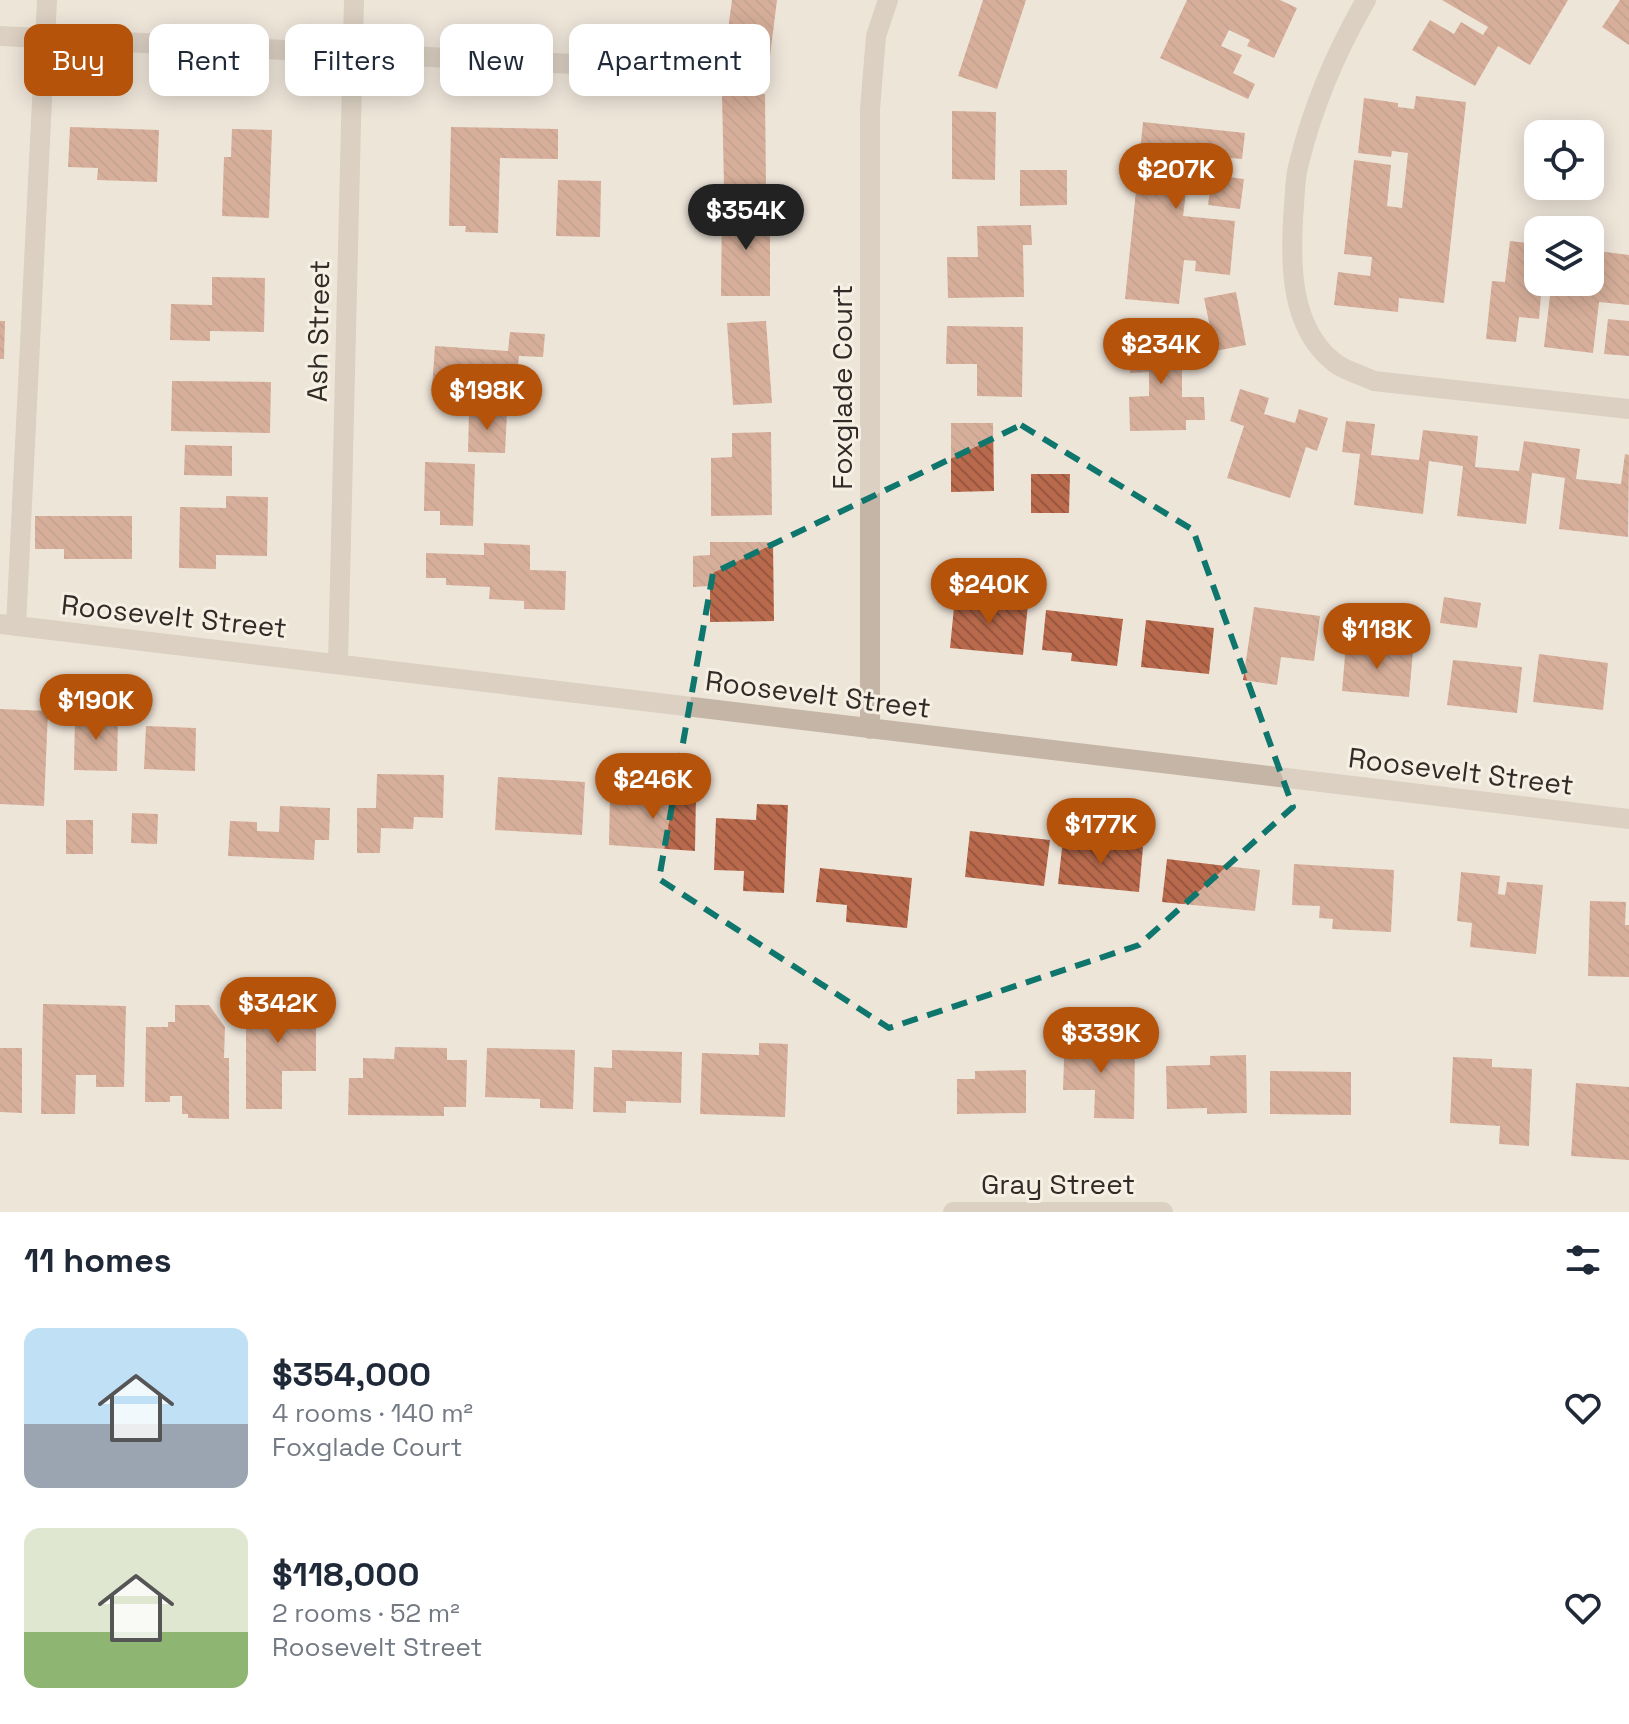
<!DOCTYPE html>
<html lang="en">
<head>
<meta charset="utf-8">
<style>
	:root { --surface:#fff; --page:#f6f6f7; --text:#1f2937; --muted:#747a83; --accent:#b45309 }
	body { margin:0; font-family:"Space Grotesk",sans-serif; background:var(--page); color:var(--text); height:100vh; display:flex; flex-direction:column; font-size:30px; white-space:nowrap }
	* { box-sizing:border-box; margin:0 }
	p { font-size:26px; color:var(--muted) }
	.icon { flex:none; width:44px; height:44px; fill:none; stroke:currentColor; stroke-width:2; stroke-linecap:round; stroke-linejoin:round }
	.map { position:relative; height:1212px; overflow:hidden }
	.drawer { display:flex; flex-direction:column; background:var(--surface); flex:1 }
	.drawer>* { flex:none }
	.banner { position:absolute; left:24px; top:24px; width:800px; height:72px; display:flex; gap:16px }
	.fabs { position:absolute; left:1524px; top:120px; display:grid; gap:16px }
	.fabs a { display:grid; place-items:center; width:80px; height:80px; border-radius:16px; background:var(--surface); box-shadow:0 4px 20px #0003; font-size:40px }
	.price { position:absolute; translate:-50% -68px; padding:0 18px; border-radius:28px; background:var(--accent); color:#fff; font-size:26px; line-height:52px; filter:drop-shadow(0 2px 4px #0008) }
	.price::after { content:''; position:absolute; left:50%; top:48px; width:24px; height:18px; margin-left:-12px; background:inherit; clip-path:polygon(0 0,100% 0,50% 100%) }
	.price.on { background:#222; color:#fff }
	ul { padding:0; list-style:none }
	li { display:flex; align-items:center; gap:24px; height:200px; padding:0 24px }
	li span { display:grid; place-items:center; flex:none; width:224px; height:160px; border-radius:16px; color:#555 }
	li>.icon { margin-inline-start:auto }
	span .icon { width:96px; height:96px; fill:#fffc; stroke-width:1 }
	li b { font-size:34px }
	h2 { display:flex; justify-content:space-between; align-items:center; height:96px; padding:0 24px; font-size:34px }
	.tag { padding:0 28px; border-radius:16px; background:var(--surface); box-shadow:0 4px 20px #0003; font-size:28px; line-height:72px }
	.tag.on { background:var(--accent); color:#fff }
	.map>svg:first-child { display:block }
</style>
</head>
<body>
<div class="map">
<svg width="1629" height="1212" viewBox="0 0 1629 1212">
	<defs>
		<pattern id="building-back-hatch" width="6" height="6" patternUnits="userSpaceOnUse" patternTransform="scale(2)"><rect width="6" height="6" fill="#b96a4c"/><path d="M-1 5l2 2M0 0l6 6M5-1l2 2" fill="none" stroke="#97573f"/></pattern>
	</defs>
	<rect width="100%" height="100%" fill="#eee5d9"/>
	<path fill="url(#building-back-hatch)" d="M 732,0 L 777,0 L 768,72 L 723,67 Z
		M 983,0 L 1026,0 L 997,89 L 958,76 Z
		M 1187,0 L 1280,0 L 1297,8 L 1274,58 L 1247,46 L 1250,40 L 1229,30 L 1221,46 L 1242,55 L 1233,73 L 1255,84 L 1248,99 L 1160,58 Z
		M 1442,0 L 1568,0 L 1530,65 L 1498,46 L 1475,86 L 1412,50 L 1430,20 L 1454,34 L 1461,22 L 1483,35 L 1488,27 Z
		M 1620,0 L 1629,0 L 1629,45 L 1602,27 Z
		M 722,94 L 765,94 L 766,187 L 724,187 Z
		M 1416,96 L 1466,102 L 1444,303 L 1399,298 L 1398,312 L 1334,305 L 1338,272 L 1370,276 L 1372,257 L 1344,254 L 1354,160 L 1391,165 L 1387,206 L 1402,208 L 1408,153 L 1392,151 L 1391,157 L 1358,153 L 1364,98 L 1398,103 L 1398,107 L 1414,109 Z
		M 952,111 L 996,112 L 995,180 L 952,179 Z
		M 1143,122 L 1245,133 L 1242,159 L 1211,156 L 1209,177 L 1188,175 L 1183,216 L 1235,221 L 1230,275 L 1195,271 L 1196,261 L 1184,260 L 1179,304 L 1125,299 Z
		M 70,127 L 159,130 L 157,182 L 97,180 L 98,168 L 68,167 Z
		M 451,127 L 558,129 L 558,159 L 500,158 L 498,233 L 465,232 L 466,226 L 449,226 Z
		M 232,129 L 272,130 L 269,218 L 222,216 L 224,157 L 231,157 Z
		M 1020,170 L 1067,170 L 1067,205 L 1020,206 Z
		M 1212,175 L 1244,179 L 1240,209 L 1208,205 Z
		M 558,180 L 601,181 L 600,237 L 556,236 Z
		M 722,207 L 770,208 L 770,296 L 721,296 Z
		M 1031,225 L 1032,245 L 1023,245 L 1024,297 L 948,298 L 947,257 L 978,257 L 977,226 Z
		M 1510,241 L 1538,244 L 1538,282 L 1590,282 L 1590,250 L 1629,255 L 1629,305 L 1599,302 L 1593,353 L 1544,347 L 1550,296 L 1541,295 L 1539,319 L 1519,317 L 1516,342 L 1486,339 L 1492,281 L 1505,282 Z
		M 212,277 L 265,278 L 264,332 L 210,331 L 210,341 L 170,340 L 171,304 L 212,305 Z
		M 1236,292 L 1246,345 L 1215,351 L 1204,298 Z
		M 1608,319 L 1629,321 L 1629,356 L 1604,354 Z
		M 0,321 L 5,321 L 4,359 L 0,359 Z
		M 766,321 L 772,403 L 733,405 L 727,323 Z
		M 947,326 L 1023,327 L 1022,397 L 977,396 L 977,364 L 946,364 Z
		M 510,332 L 545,334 L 543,357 L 519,356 L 517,372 L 499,371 L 498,392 L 432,388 L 435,346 L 508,351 Z
		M 1130,336 L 1182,336 L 1182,397 L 1204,397 L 1205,420 L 1186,420 L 1186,430 L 1130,431 L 1129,397 L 1149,396 L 1149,372 L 1130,373 Z
		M 172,381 L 271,382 L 270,433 L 171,431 Z
		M 1240,389 L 1269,398 L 1264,414 L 1295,423 L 1299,409 L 1328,418 L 1317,451 L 1306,447 L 1290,498 L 1227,478 L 1244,426 L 1230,421 Z
		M 469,411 L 507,413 L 505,453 L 468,452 Z
		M 1346,421 L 1375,424 L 1371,455 L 1419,460 L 1423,430 L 1478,436 L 1475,467 L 1519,471 L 1524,441 L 1580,449 L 1576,479 L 1621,484 L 1625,454 L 1629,455 L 1628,537 L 1559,529 L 1565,478 L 1532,473 L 1526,524 L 1457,516 L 1463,466 L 1429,461 L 1423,514 L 1354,505 L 1360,454 L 1342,452 Z
		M 951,423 L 993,423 L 994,491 L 951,492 Z
		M 771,432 L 772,515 L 711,516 L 711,458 L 732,457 L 732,433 Z
		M 185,445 L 232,446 L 232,476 L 184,475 Z
		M 425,462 L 475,464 L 473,526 L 440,525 L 440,511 L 424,511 Z
		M 1031,474 L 1070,474 L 1069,513 L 1031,513 Z
		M 226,496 L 268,497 L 267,556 L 216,555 L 216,569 L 179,568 L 180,507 L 226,508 Z
		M 35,516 L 132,516 L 132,559 L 64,559 L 64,549 L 35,549 Z
		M 710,542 L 773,542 L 774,621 L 710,622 L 710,586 L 693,587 L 693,556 L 710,555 Z
		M 484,543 L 530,545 L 530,570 L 566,571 L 565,610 L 524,609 L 524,601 L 489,599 L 490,587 L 446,585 L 446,578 L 426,578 L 426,553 L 484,555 Z
		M 955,597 L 1028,604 L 1023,655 L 950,648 Z
		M 1444,597 L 1481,603 L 1477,628 L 1440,623 Z
		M 1254,607 L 1320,616 L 1314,661 L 1281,657 L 1277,685 L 1243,680 Z
		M 1046,610 L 1123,619 L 1117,666 L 1071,661 L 1072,653 L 1042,650 Z
		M 1146,620 L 1214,628 L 1209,674 L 1141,667 Z
		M 1346,644 L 1413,651 L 1409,697 L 1342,691 Z
		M 1539,654 L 1608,663 L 1603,710 L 1533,702 Z
		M 1453,660 L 1522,667 L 1517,713 L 1447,705 Z
		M 0,709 L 48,711 L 44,806 L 0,804 Z
		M 75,714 L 118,715 L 117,771 L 74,770 Z
		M 146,726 L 196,728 L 195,771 L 144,769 Z
		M 377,774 L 444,775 L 443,818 L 414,817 L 413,829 L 381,828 L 380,853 L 357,853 L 357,808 L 376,808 Z
		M 498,777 L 585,782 L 582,835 L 495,830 Z
		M 610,792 L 696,794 L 695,851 L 609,845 Z
		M 757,804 L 788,805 L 784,893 L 743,891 L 744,871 L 714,870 L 716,818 L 756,820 Z
		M 280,806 L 330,808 L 329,840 L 315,840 L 314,860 L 228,856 L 230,821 L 257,822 L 257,831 L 279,832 Z
		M 132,813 L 158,814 L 157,844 L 131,843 Z
		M 66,820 L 93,820 L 93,854 L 66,854 Z
		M 970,831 L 1050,840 L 1044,886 L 965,877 Z
		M 1063,839 L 1143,847 L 1139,892 L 1058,884 Z
		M 1167,859 L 1260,870 L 1255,911 L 1162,902 Z
		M 1294,864 L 1394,870 L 1391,932 L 1332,929 L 1333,919 L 1319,918 L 1320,906 L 1292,905 Z
		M 820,868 L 912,878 L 907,928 L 846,922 L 847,905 L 816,902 Z
		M 1461,872 L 1500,876 L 1498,894 L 1505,895 L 1507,882 L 1543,885 L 1536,954 L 1470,947 L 1472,923 L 1457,921 Z
		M 1590,901 L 1626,902 L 1625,925 L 1629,925 L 1629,977 L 1588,976 Z
		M 265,993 L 308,993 L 308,1000 L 316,1000 L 316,1071 L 282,1071 L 282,1109 L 246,1109 L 246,1000 L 265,1000 Z
		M 43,1004 L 126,1006 L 124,1087 L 96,1087 L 96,1075 L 76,1075 L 75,1114 L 41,1114 Z
		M 175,1005 L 209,1005 L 225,1027 L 224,1058 L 229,1058 L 229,1119 L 188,1118 L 188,1114 L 182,1114 L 182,1096 L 170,1096 L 170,1102 L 145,1102 L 146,1027 L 168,1027 L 168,1022 L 175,1022 Z
		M 1065,1031 L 1089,1032 L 1089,1046 L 1135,1047 L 1134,1119 L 1094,1118 L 1095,1090 L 1063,1090 Z
		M 759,1043 L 788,1044 L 785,1117 L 700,1114 L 702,1053 L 759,1055 Z
		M 395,1047 L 447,1048 L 447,1060 L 467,1060 L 466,1107 L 444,1107 L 444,1116 L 348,1115 L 349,1078 L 363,1078 L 363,1058 L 394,1059 Z
		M 0,1048 L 22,1048 L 22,1113 L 0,1112 Z
		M 487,1048 L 575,1050 L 573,1109 L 540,1108 L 540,1099 L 485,1097 Z
		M 612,1050 L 682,1052 L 681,1103 L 626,1101 L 626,1113 L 593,1112 L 594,1067 L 612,1068 Z
		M 1246,1055 L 1247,1113 L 1207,1114 L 1207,1108 L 1167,1109 L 1166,1066 L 1210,1065 L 1210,1056 Z
		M 1453,1057 L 1492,1059 L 1492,1067 L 1532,1069 L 1529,1146 L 1499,1144 L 1500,1126 L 1450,1123 Z
		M 1026,1070 L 1026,1113 L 957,1114 L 957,1079 L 975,1079 L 975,1071 Z
		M 1270,1071 L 1351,1072 L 1351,1115 L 1270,1114 Z
		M 1576,1083 L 1629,1087 L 1629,1160 L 1571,1156 Z"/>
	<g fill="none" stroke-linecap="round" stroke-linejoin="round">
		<path stroke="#c4b5a6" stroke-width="20" d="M 1366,0 C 1337,50 1313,106 1299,163 C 1295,176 1295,191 1294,205 C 1290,258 1288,327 1335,363 C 1345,371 1362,375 1374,381 L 1629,409
			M 0,36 L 655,68
			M 0,624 L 1629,819
			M 16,626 L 47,0
			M 338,663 L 354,0
			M 870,729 L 870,109 L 876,36 L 888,0
			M 953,1212 L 1163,1212"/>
	</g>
	<path d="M0 0H1629V1212H0ZM 1021,425 L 1193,530 L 1293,807 L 1139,945 L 889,1028 L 659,879 L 713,573 Z" fill="#eee5d9" fill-opacity=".55" fill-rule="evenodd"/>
	<path fill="none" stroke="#0f766e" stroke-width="6" stroke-dasharray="16 10" stroke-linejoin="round" d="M 1021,425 L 1193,530 L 1293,807 L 1139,945 L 889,1028 L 659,879 L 713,573 Z"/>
	<g text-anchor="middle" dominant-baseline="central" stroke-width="6" stroke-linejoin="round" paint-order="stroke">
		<g font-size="28" fill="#312a26" stroke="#f6efe4">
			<text transform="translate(318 331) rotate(-89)">Ash Street</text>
			<text transform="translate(842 387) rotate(-90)">Foxglade Court</text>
			<text transform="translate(174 616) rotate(6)">Roosevelt Street</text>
			<text transform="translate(818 694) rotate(7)">Roosevelt Street</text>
			<text transform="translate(1461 771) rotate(7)">Roosevelt Street</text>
			<text x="1058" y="1184">Gray Street</text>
		</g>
	</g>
</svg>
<div class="fabs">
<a><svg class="icon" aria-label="locate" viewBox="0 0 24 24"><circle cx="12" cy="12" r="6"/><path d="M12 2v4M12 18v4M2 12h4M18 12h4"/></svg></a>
<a><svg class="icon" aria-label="layers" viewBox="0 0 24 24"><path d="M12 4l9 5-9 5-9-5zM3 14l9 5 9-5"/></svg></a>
</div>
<b class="price" style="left:1176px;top:211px">$207K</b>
<b class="price on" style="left:746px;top:252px">$354K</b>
<b class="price" style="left:1161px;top:386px">$234K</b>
<b class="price" style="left:487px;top:432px">$198K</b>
<b class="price" style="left:989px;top:626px">$240K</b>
<b class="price" style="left:1377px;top:671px">$118K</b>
<b class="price" style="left:96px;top:742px">$190K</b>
<b class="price" style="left:653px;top:821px">$246K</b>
<b class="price" style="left:1101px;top:866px">$177K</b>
<b class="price" style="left:278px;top:1045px">$342K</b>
<b class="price" style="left:1101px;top:1075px">$339K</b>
<div class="banner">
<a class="tag on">Buy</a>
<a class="tag">Rent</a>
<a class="tag">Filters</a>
<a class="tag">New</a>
<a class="tag">Apartment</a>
</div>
</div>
<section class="drawer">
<h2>11 homes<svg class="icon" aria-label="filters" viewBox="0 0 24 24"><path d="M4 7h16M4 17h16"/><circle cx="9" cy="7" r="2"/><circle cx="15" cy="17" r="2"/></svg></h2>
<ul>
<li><span style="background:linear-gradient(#bfe0f5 60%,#9aa5b1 0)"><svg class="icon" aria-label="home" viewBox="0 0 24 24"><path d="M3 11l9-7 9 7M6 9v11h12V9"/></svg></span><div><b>$354,000</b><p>4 rooms · 140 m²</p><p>Foxglade Court</p></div><svg class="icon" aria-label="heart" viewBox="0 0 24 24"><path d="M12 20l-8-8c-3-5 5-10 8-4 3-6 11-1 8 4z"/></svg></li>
<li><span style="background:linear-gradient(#dfe7d0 65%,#8fb573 0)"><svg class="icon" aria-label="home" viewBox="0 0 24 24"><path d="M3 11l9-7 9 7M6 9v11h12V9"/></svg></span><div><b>$118,000</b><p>2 rooms · 52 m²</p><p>Roosevelt Street</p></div><svg class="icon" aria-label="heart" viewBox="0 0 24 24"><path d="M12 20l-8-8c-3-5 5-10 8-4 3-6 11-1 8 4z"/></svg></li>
</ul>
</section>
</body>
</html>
